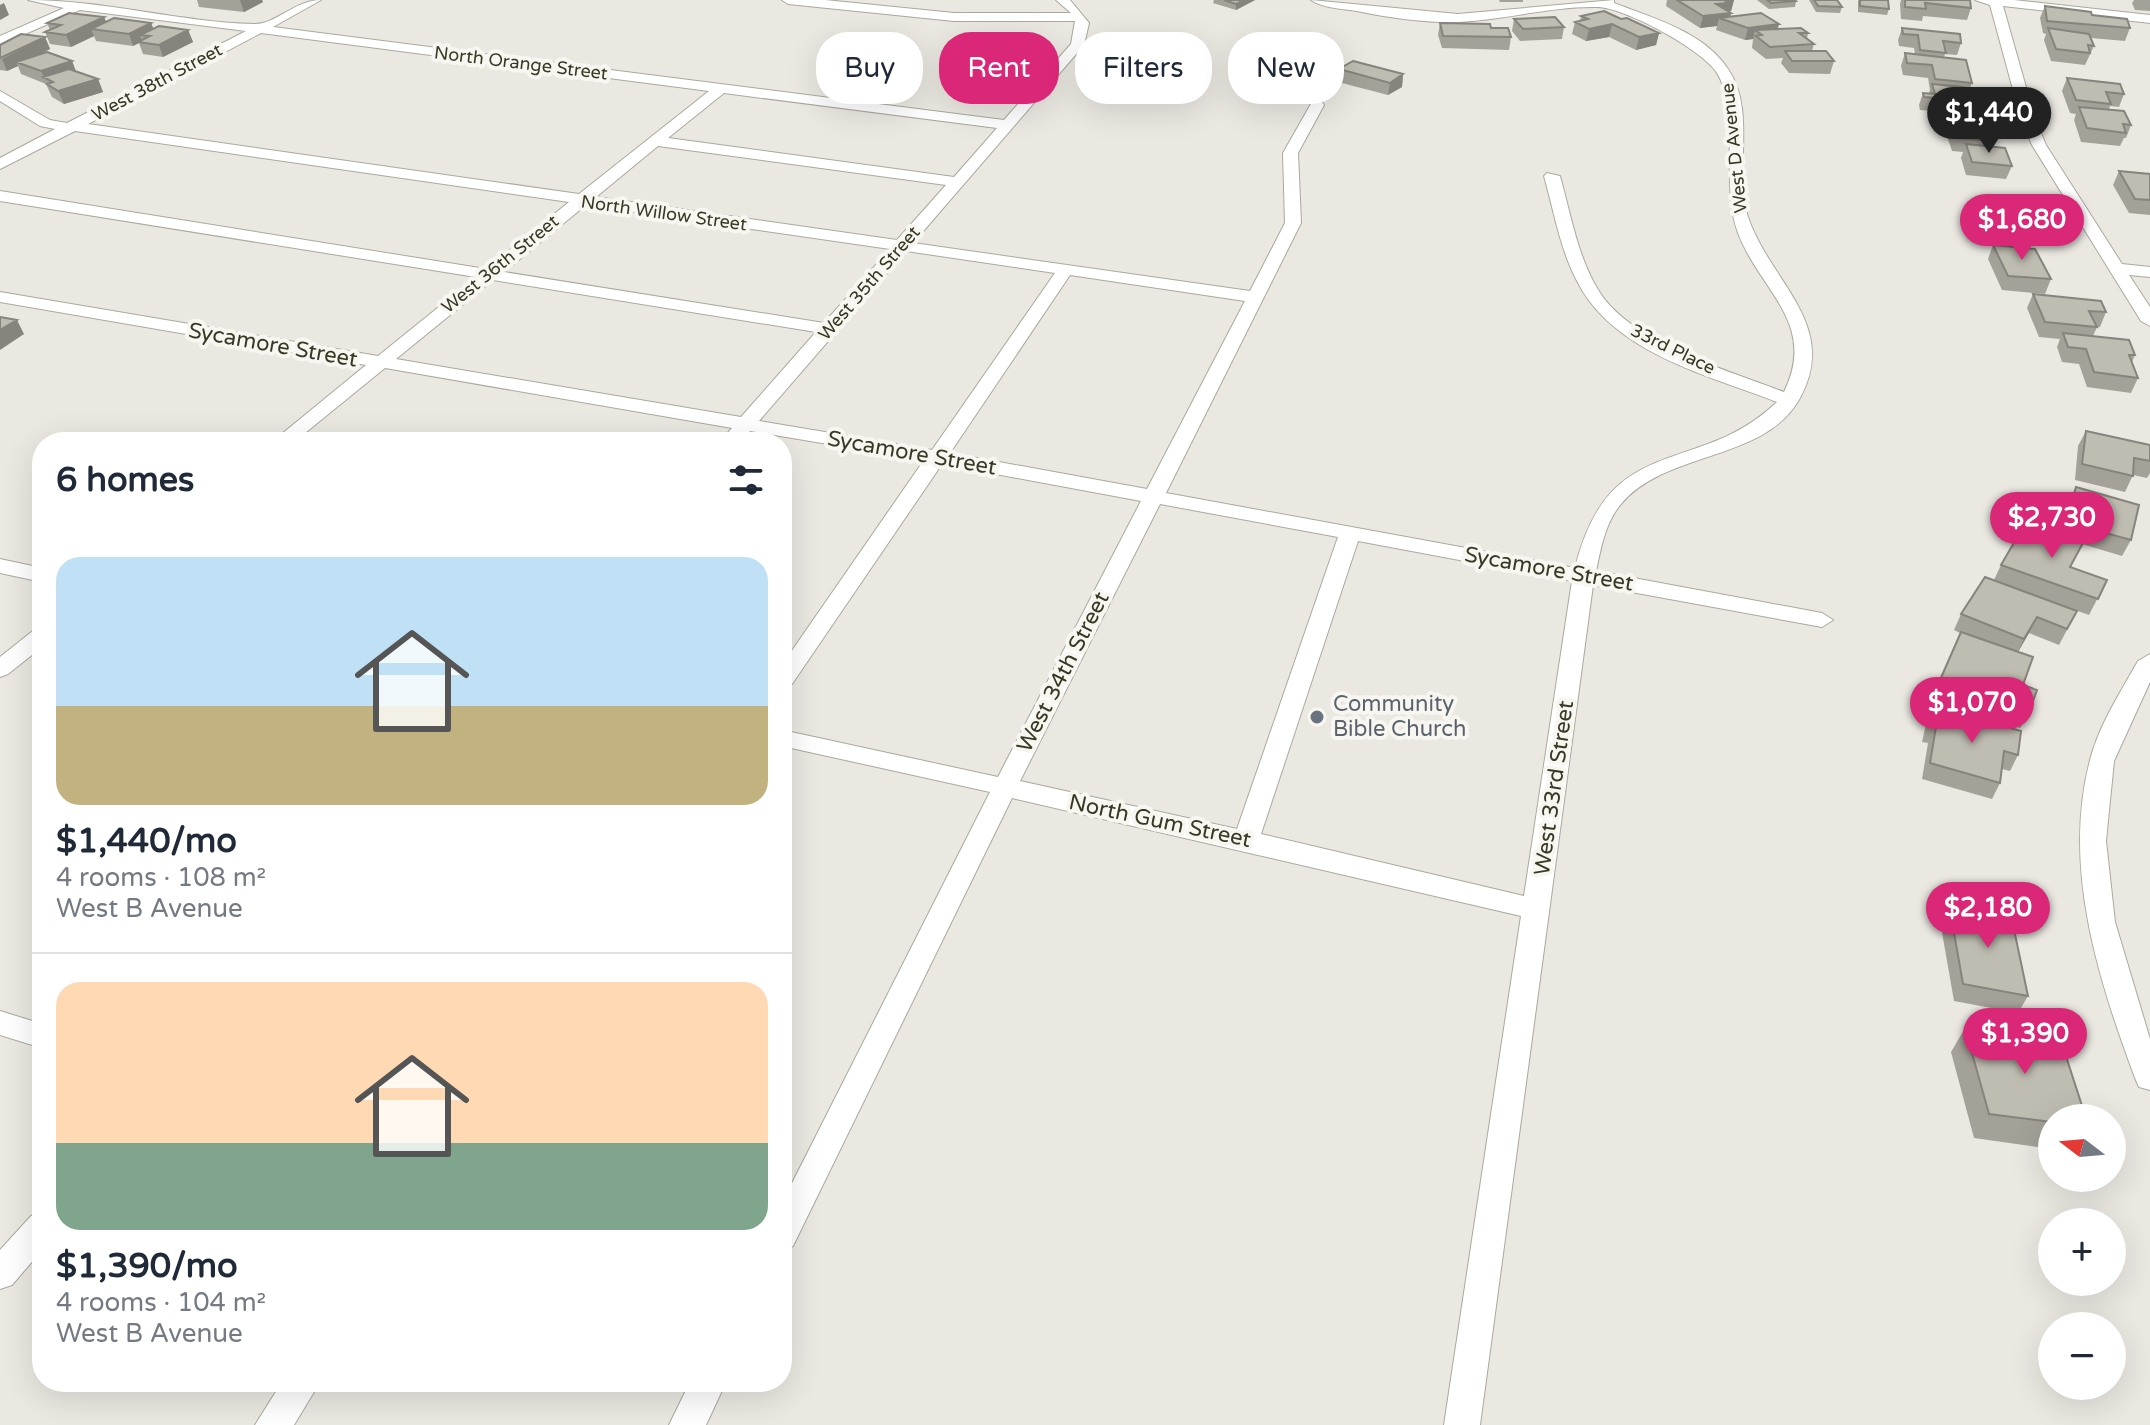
<!DOCTYPE html>
<html lang="en">
<head>
<meta charset="utf-8">
<style>
	:root { --surface:#fff; --page:#f2f2f3; --text:#1f2937; --muted:#747a83; --line:#e0e1e3; --accent:#db2777 }
	body { margin:0; font-family:"Varela Round",sans-serif; background:var(--page); color:var(--text); height:100vh; display:flex; flex-direction:column; font-size:30px; white-space:nowrap }
	* { box-sizing:border-box; margin:0 }
	p { font-size:26px; color:var(--muted) }
	.icon { flex:none; width:44px; height:44px; fill:none; stroke:currentColor; stroke-width:2; stroke-linecap:round; stroke-linejoin:round }
	.map { position:relative; flex:1; overflow:hidden }
	.details { position:absolute; left:32px; top:432px; width:760px; height:960px; display:flex; flex-direction:column; background:var(--surface); border-radius:32px; box-shadow:0 8px 32px #0002 }
	.details>* { flex:none }
	.guide { position:absolute; left:816px; top:32px; width:760px; height:72px; display:flex; gap:16px }
	.needle { width:52px; rotate:286deg }
	.buttons { position:absolute; left:2038px; top:1104px; display:grid; gap:16px }
	.buttons a { display:grid; place-items:center; width:88px; height:88px; border-radius:50%; background:var(--surface); box-shadow:0 8px 32px #0002; font-size:40px }
	.price { position:absolute; translate:-50% -68px; padding:0 18px; border-radius:28px; background:var(--accent); color:#fff; font-size:26px; line-height:52px; filter:drop-shadow(0 2px 4px #0008) }
	.price::after { content:''; position:absolute; left:50%; top:48px; width:24px; height:18px; margin-left:-12px; background:inherit; clip-path:polygon(0 0,100% 0,50% 100%) }
	.price.on { background:#222; color:#fff }
	ul { padding:0; list-style:none }
	li { display:grid; align-content:center; gap:16px; height:424px; padding:0 24px }
	li+li { border-top:2px solid var(--line) }
	li span { display:grid; place-items:center; height:248px; border-radius:24px; color:#555 }
	li>.icon { margin-inline-start:auto }
	span .icon { width:144px; height:144px; fill:#fffc; stroke-width:1 }
	li b { font-size:34px }
	h2 { display:flex; justify-content:space-between; align-items:center; height:96px; padding:0 24px; font-size:34px }
	.pill { padding:0 28px; border-radius:32px; background:var(--surface); box-shadow:0 8px 32px #0002; font-size:28px; line-height:72px }
	.pill.on { background:var(--accent); color:#fff }
	.map>svg:first-child { display:block }
</style>
</head>
<body>
<div class="map">
<svg width="2150" height="1425" viewBox="0 0 2150 1425">
	<rect width="100%" height="100%" fill="#eae8e1"/>
	<g fill="none" stroke-linecap="round" stroke-linejoin="round">
		<g stroke="#aaa99d" stroke-width="2">
			<path id="minor" d="M 28,0 C 104,0 178,22 254,24 C 275,25 295,0 321,0 L 273,27 L 1004,120 L 1071,44 L 1075,21 L 954,21 L 788,4 L 782,0 L 825,0 L 954,13 L 1071,13 L 1056,0 L 1070,0 L 1089,23 L 1084,45 L 913,243 L 1250,291 L 1285,223 L 1283,153 L 1312,102 L 1322,102 L 1324,105 L 1298,153 L 1301,223 L 1166,493 L 1575,568 C 1609,429 1698,478 1777,402 C 1708,375 1613,353 1577,281 C 1560,249 1554,211 1544,176 L 1547,173 L 1560,176 C 1571,215 1578,259 1600,293 C 1635,345 1728,370 1784,392 C 1818,323 1760,291 1738,233 C 1720,185 1741,112 1717,73 C 1703,50 1624,7 1597,7 C 1552,6 1505,20 1459,22 C 1426,23 1390,18 1357,11 C 1343,9 1322,8 1311,0 L 1458,14 L 1614,0 L 1614,3 C 1653,18 1704,32 1728,69 C 1757,111 1733,171 1748,217 C 1770,282 1840,325 1800,398 C 1765,462 1666,450 1621,504 C 1605,523 1601,548 1596,571 L 1822,613 L 1833,620 L 1822,627 L 1593,585 L 1480,1425 L 1444,1425 L 1521,916 L 1012,798 L 793,1246 L 782,1251 L 782,1203 L 990,792 L 782,746 L 782,730 L 998,777 L 1141,501 L 942,464 L 790,687 L 782,690 L 782,665 L 924,460 L 750,431 L 741,442 L 720,442 L 732,428 L 385,368 L 294,442 L 272,442 L 366,365 L 0,302 L 0,292 L 378,356 L 476,277 L 0,201 L 0,191 L 486,269 L 569,202 L 75,131 L 0,169 L 0,158 L 55,129 L 40,126 L 0,101 L 0,91 L 50,120 L 67,123 L 246,31 L 80,10 L 0,45 L 0,36 L 64,8 ZM 261,33 L 709,91 L 579,194 L 88,124 ZM 724,93 L 997,128 L 954,177 L 668,138 ZM 658,146 L 946,185 L 897,240 L 596,197 ZM 586,205 L 890,249 L 824,323 L 504,272 ZM 906,251 L 1055,273 L 932,450 L 759,421 ZM 1070,275 L 1245,301 L 1147,489 L 950,453 ZM 493,280 L 816,332 L 741,417 L 396,359 ZM 1160,504 L 1338,537 L 1237,829 L 1020,781 ZM 1358,541 L 1572,581 L 1524,896 L 1261,834 Z
				M 1975,0 L 2014,0 L 2150,15 L 2150,23 L 2003,6 L 2035,119 L 2046,145 L 2122,264 L 2150,267 L 2150,277 L 2129,275 L 2150,307 L 2150,326 L 2141,321 L 2032,145 L 2021,119 L 1990,5 Z
				M 0,559 L 42,568 L 42,582 L 0,573 Z
				M 42,628 L 42,647 L 8,674 L 0,677 L 0,657 L 34,630 Z
				M 2150,654 L 2150,682 L 2114,761 L 2106,841 L 2115,922 L 2150,1039 L 2150,1090 L 2139,1087 L 2135,1078 C 2098,978 2062,867 2090,760 C 2099,725 2120,693 2138,661 Z
				M 0,1011 L 42,1024 L 42,1048 L 0,1035 Z
				M 42,1211 L 42,1250 L 12,1285 L 0,1289 L 0,1250 L 31,1216 Z
				M 282,1382 L 320,1382 L 294,1425 L 255,1425 Z
				M 690,1382 L 726,1382 L 706,1425 L 669,1425 Z"/>
		</g>
		<use href="#minor" fill="#fff" fill-rule="evenodd"/>
	</g>
	<path fill="#a4a298" d="M 197,0 L 262,0 L 263,2 L 244,12 L 199,7 Z
		M 1214,0 L 1255,0 L 1236,10 L 1213,3 Z
		M 1499,0 L 1523,0 L 1523,2 L 1500,2 Z
		M 1667,0 L 1734,0 L 1731,11 L 1728,11 L 1731,13 L 1730,17 L 1778,29 L 1808,33 L 1807,39 L 1814,44 L 1812,51 L 1834,61 L 1830,74 L 1789,73 L 1781,63 L 1783,58 L 1766,59 L 1752,48 L 1753,39 L 1745,40 L 1716,30 L 1717,26 L 1700,28 L 1666,6 Z
		M 1757,0 L 1795,0 L 1796,1 L 1795,7 L 1769,9 Z
		M 1809,0 L 1837,0 L 1842,7 L 1840,13 L 1816,12 Z
		M 1858,0 L 1888,0 L 1889,9 L 1887,15 L 1858,12 Z
		M 1901,0 L 1970,0 L 1971,8 L 1967,20 L 1923,16 L 1922,21 L 1901,19 L 1900,4 Z
		M 2134,0 L 2150,0 L 2150,11 L 2135,10 L 2132,3 Z
		M 2045,6 L 2092,15 L 2130,28 L 2125,41 L 2091,38 L 2094,46 L 2085,65 L 2051,61 L 2044,40 L 2046,34 L 2043,33 L 2040,18 Z
		M 1581,16 L 1621,19 L 1659,33 L 1656,45 L 1636,50 L 1609,37 L 1586,41 L 1572,34 L 1575,22 L 1580,21 Z
		M 104,17 L 106,22 L 151,23 L 153,28 L 188,30 L 193,42 L 163,57 L 143,54 L 139,43 L 133,46 L 96,41 L 94,36 L 71,47 L 50,44 L 45,32 L 50,30 L 47,23 Z
		M 1514,19 L 1564,27 L 1562,39 L 1520,41 L 1512,31 Z
		M 1440,23 L 1491,28 L 1511,37 L 1509,50 L 1442,48 L 1438,35 Z
		M 1902,28 L 1961,43 L 1957,55 L 1945,54 L 1944,57 L 1972,83 L 1967,95 L 1978,112 L 1976,117 L 1994,141 L 1992,147 L 2012,166 L 2006,179 L 1966,175 L 1961,158 L 1963,152 L 1952,151 L 1944,127 L 1946,122 L 1933,120 L 1931,111 L 1920,110 L 1919,105 L 1923,93 L 1929,93 L 1930,90 L 1928,78 L 1903,75 L 1901,66 L 1905,53 L 1915,54 L 1914,48 L 1899,46 L 1898,40 Z
		M 45,37 L 50,49 L 42,53 L 72,61 L 76,72 L 98,79 L 103,92 L 64,104 L 52,97 L 46,84 L 21,74 L 18,66 L 7,71 L 0,70 L 0,45 Z
		M 1339,69 L 1403,74 L 1402,87 L 1388,95 L 1338,82 Z
		M 2067,78 L 2124,94 L 2119,107 L 2110,106 L 2109,110 L 2131,125 L 2126,138 L 2124,138 L 2120,146 L 2081,142 L 2074,120 L 2076,114 L 2070,113 L 2062,91 Z
		M 2119,171 L 2150,174 L 2150,215 L 2129,213 L 2113,185 Z
		M 1993,245 L 2051,279 L 2045,294 L 2002,290 L 1988,259 Z
		M 2033,294 L 2106,312 L 2100,327 L 2097,327 L 2093,336 L 2135,355 L 2132,362 L 2138,378 L 2131,393 L 2087,387 L 2079,364 L 2062,362 L 2057,347 L 2060,339 L 2039,337 L 2027,308 Z
		M 2086,431 L 2150,445 L 2150,473 L 2147,478 L 2133,475 L 2125,492 L 2075,480 L 2078,446 Z
		M 2076,487 L 2131,540 L 2122,556 L 2082,544 L 2070,567 L 2107,580 L 2089,615 L 2075,610 L 2077,611 L 2059,645 L 2029,633 L 2018,652 L 2029,712 L 2020,728 L 1932,697 L 1960,633 L 1954,630 L 1961,614 L 1994,580 L 2001,565 L 2060,533 L 2068,503 Z
		M 1933,707 L 2018,755 L 2010,771 L 2002,769 L 2000,783 L 1992,799 L 1922,779 L 1928,743 L 1922,742 L 1926,724 Z
		M 1949,904 L 2028,996 L 2018,1013 L 1954,1001 L 1940,921 Z
		M 1965,1028 L 2052,1118 L 2052,1149 L 1974,1138 L 1951,1052 Z"/>
	<path fill="#86847c" d="M 240,0 L 262,0 L 263,2 L 244,12 Z
		M 1244,0 L 1255,0 L 1236,10 L 1236,4 Z
		M 1724,0 L 1734,0 L 1731,11 L 1726,12 L 1731,13 L 1729,21 L 1719,18 L 1717,26 L 1700,28 L 1703,16 L 1716,4 Z
		M 4,3 L 9,15 L 0,20 L 0,5 Z
		M 104,17 L 109,29 L 91,29 L 94,36 L 71,47 L 66,35 Z
		M 151,23 L 156,35 L 150,36 L 140,35 L 142,42 L 138,42 L 139,43 L 133,46 L 129,34 Z
		M 1612,24 L 1609,37 L 1586,41 L 1589,29 Z
		M 1779,24 L 1776,36 L 1755,30 L 1753,39 L 1745,40 L 1748,28 Z
		M 188,30 L 193,42 L 163,57 L 159,45 Z
		M 1659,33 L 1656,45 L 1636,50 L 1639,37 Z
		M 45,37 L 50,49 L 22,64 L 16,62 L 18,66 L 7,71 L 2,59 Z
		M 72,61 L 77,74 L 44,77 L 41,71 Z
		M 1403,74 L 1402,87 L 1388,95 L 1390,83 Z
		M 98,79 L 103,92 L 64,104 L 58,91 Z
		M 17,320 L 24,334 L 0,350 L 0,330 Z
		M 2037,617 L 2029,633 L 2016,655 L 2024,639 Z"/>
	<path fill="#bfbcb1" stroke="#86847c" stroke-width="2" d="M 1224,0 L 1244,0 L 1236,4 Z
		M 1677,0 L 1725,0 L 1724,0 L 1728,3 L 1716,4 L 1731,13 L 1703,16 Z
		M 1767,0 L 1795,0 L 1796,1 L 1771,3 Z
		M 1814,0 L 1837,0 L 1842,7 L 1818,6 Z
		M 1860,0 L 1888,0 L 1889,9 L 1860,6 Z
		M 1905,0 L 1970,0 L 1971,8 L 1925,3 L 1926,9 L 1905,7 Z
		M 2045,6 L 2091,12 L 2092,15 L 2127,19 L 2130,28 L 2047,21 Z
		M 1604,11 L 1621,19 L 1627,18 L 1659,33 L 1639,37 L 1612,24 L 1589,29 L 1575,22 L 1588,19 L 1581,16 Z
		M 69,13 L 104,17 L 66,35 L 45,32 L 61,25 L 47,23 Z
		M 1761,13 L 1779,24 L 1748,28 L 1719,18 Z
		M 1555,17 L 1564,27 L 1523,29 L 1514,19 Z
		M 114,18 L 151,23 L 129,34 L 91,29 Z
		M 1440,23 L 1490,24 L 1491,28 L 1508,28 L 1511,37 L 1443,36 Z
		M 159,26 L 188,30 L 159,45 L 138,42 L 150,36 L 140,35 Z
		M 1801,28 L 1808,33 L 1799,33 L 1814,44 L 1770,47 L 1756,36 L 1762,35 L 1755,30 Z
		M 1902,28 L 1960,34 L 1961,43 L 1943,41 L 1946,53 L 1920,50 L 1918,35 L 1903,34 Z
		M 2048,28 L 2089,34 L 2094,46 L 2088,45 L 2090,53 L 2056,49 Z
		M 21,34 L 45,37 L 0,58 L 0,45 Z
		M 1785,51 L 1826,51 L 1834,61 L 1792,61 Z
		M 47,52 L 72,61 L 41,71 L 16,62 Z
		M 1905,53 L 1966,60 L 1972,83 L 1935,79 L 1932,65 L 1907,63 Z
		M 1353,61 L 1403,74 L 1390,83 L 1339,69 Z
		M 69,69 L 98,79 L 58,91 L 47,84 L 53,82 L 43,77 Z
		M 2067,78 L 2120,84 L 2124,94 L 2106,92 L 2111,104 L 2076,100 Z
		M 1932,84 L 1963,87 L 1966,95 L 1974,96 L 1978,112 L 1938,107 L 1936,98 L 1924,97 L 1923,93 L 1935,94 Z
		M 2079,107 L 2124,111 L 2131,125 L 2123,124 L 2126,133 L 2087,128 Z
		M 1949,114 L 1985,118 L 1994,141 L 1957,138 Z
		M 1966,144 L 2005,148 L 2012,166 L 1972,162 Z
		M 2119,171 L 2150,174 L 2150,200 L 2135,199 Z
		M 1993,245 L 2035,249 L 2051,279 L 2008,276 Z
		M 2033,294 L 2101,301 L 2106,312 L 2089,311 L 2097,327 L 2045,322 Z
		M 0,317 L 17,320 L 0,330 Z
		M 2063,333 L 2129,340 L 2135,355 L 2129,355 L 2138,378 L 2094,372 L 2086,349 L 2068,347 Z
		M 2086,431 L 2150,445 L 2150,461 L 2134,458 L 2133,476 L 2082,464 Z
		M 2076,487 L 2139,505 L 2131,540 L 2066,522 Z
		M 2026,522 L 2084,541 L 2070,567 L 2107,580 L 2098,599 L 2001,565 Z
		M 1985,577 L 2077,611 L 2067,629 L 2037,617 L 2024,639 L 1961,614 Z
		M 1961,632 L 2033,657 L 2023,685 L 2037,690 L 2029,712 L 1940,680 Z
		M 1933,707 L 2021,731 L 2018,755 L 2004,751 L 2000,783 L 1930,763 L 1936,727 L 1930,725 Z
		M 1949,904 L 2011,915 L 2028,996 L 1963,984 Z
		M 1965,1028 L 2061,1041 L 2086,1118 L 2052,1118 L 2052,1122 L 1989,1114 Z"/>
	<circle fill="#6b7280" stroke="#f7f6f1" stroke-width="3" cx="1317" cy="717" r="8"/>
	<g text-anchor="middle" dominant-baseline="central" stroke-width="8" stroke-linejoin="round" paint-order="stroke">
		<g font-size="18" fill="#393823" stroke="#f7f6f1">
			<text transform="translate(521 63) rotate(7)">North Orange Street</text>
			<text transform="translate(157 82) rotate(-28)">West 38th Street</text>
			<text transform="translate(1734 148) rotate(-96)">West D Avenue</text>
			<text transform="translate(664 213) rotate(8)">North Willow Street</text>
			<text transform="translate(500 264) rotate(-39)">West 36th Street</text>
			<text transform="translate(869 283) rotate(-49)">West 35th Street</text>
			<text transform="translate(1673 349) rotate(26)">33rd Place</text>
		</g>
		<g font-size="22" fill="#393823" stroke="#f7f6f1">
			<text transform="translate(273 345) rotate(10)">Sycamore Street</text>
			<text transform="translate(912 453) rotate(10)">Sycamore Street</text>
			<text transform="translate(1549 569) rotate(10)">Sycamore Street</text>
			<text transform="translate(1063 672) rotate(-63)">West 34th Street</text>
			<text transform="translate(1554 788) rotate(-82)">West 33rd Street</text>
			<text transform="translate(1160 821) rotate(12)">North Gum Street</text>
		</g>
		<g font-size="22" fill="#5b616d" stroke="#f7f6f1" text-anchor="start">
			<text x="1333" y="704">Community<tspan x="1333" dy="25">Bible Church</tspan></text>
		</g>
	</g>
</svg>
<div class="buttons">
<a><svg class="needle" viewBox="-14 -14 28 28"><path d="M0-13l5 13h-10z" fill="#e53935"/><path d="M0 13l5-13h-10z" fill="#747a83"/></svg></a>
<a>+</a>
<a>−</a>
</div>
<b class="price on" style="left:1989px;top:155px">$1,440</b>
<b class="price" style="left:2022px;top:262px">$1,680</b>
<b class="price" style="left:2052px;top:560px">$2,730</b>
<b class="price" style="left:1972px;top:745px">$1,070</b>
<b class="price" style="left:1988px;top:950px">$2,180</b>
<b class="price" style="left:2025px;top:1076px">$1,390</b>
<div class="guide">
<a class="pill">Buy</a>
<a class="pill on">Rent</a>
<a class="pill">Filters</a>
<a class="pill">New</a>
</div>
<section class="details">
<h2>6 homes<svg class="icon" aria-label="filters" viewBox="0 0 24 24"><path d="M4 7h16M4 17h16"/><circle cx="9" cy="7" r="2"/><circle cx="15" cy="17" r="2"/></svg></h2>
<ul>
<li><span style="background:linear-gradient(#bfe0f5 60%,#c2b280 0)"><svg class="icon" aria-label="home" viewBox="0 0 24 24"><path d="M3 11l9-7 9 7M6 9v11h12V9"/></svg></span><div><b>$1,440/mo</b><p>4 rooms · 108 m²</p><p>West B Avenue</p></div></li>
<li><span style="background:linear-gradient(#ffd9b3 65%,#7fa58c 0)"><svg class="icon" aria-label="home" viewBox="0 0 24 24"><path d="M3 11l9-7 9 7M6 9v11h12V9"/></svg></span><div><b>$1,390/mo</b><p>4 rooms · 104 m²</p><p>West B Avenue</p></div></li>
</ul>
</section>
</div>
</body>
</html>
